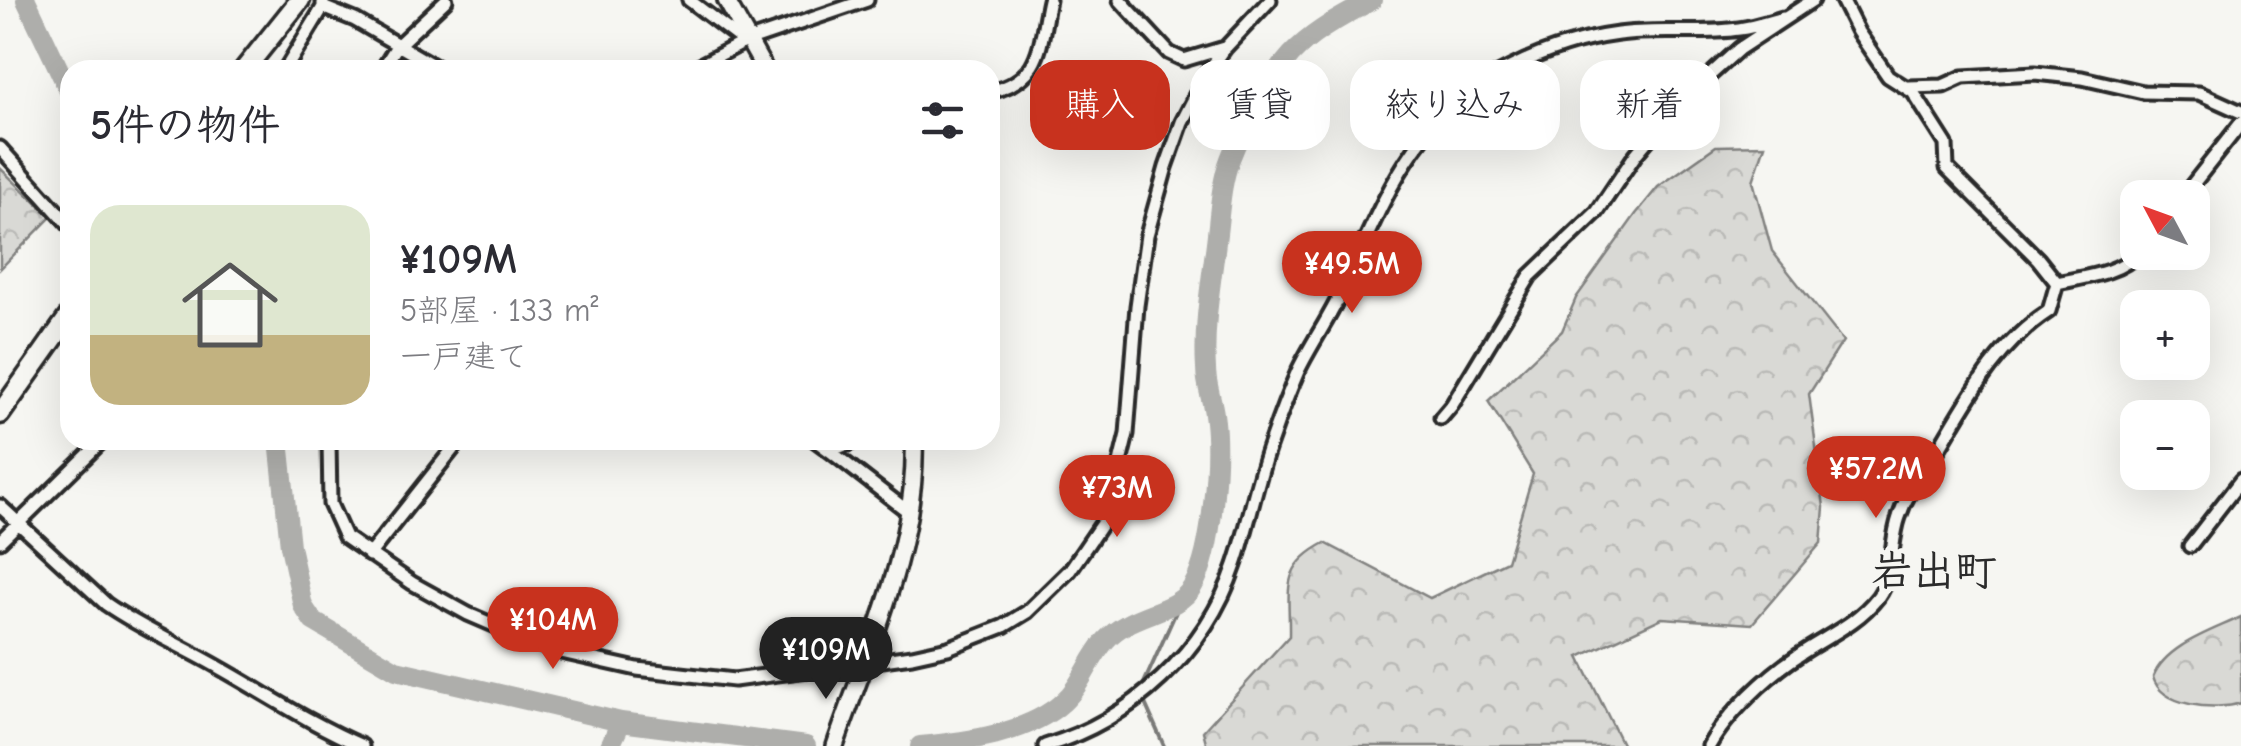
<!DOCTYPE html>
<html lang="ja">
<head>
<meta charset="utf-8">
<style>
	:root { --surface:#fff; --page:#f7f7f7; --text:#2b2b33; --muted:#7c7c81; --line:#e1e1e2; --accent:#c8321e }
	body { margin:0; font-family:"Comic Neue","Klee One",sans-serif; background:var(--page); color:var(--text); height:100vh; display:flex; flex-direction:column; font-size:38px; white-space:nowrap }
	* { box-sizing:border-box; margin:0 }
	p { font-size:32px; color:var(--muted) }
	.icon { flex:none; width:55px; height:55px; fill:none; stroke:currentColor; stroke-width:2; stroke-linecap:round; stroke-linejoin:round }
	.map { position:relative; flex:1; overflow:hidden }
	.panel { position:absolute; left:60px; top:60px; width:940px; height:390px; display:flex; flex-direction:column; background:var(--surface); border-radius:30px; box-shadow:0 10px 40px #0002 }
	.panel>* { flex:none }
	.guide { position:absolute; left:1030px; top:60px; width:950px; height:90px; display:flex; gap:20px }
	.needle { width:65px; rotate:311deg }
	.controls { position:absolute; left:2120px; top:180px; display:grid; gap:20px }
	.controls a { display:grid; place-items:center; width:90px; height:90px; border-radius:20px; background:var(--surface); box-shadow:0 10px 40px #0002; font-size:50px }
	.price { position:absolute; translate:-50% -85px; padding:0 22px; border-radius:35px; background:var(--accent); color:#fff; font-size:32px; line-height:65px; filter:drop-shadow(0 2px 5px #0008) }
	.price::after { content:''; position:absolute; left:50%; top:60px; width:30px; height:22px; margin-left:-15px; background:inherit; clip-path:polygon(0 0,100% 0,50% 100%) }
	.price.selected { background:#222; color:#fff }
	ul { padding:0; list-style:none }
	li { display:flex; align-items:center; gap:30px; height:250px; padding:0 30px }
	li+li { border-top:2px solid var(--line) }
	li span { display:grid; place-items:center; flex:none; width:280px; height:200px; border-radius:30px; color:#555 }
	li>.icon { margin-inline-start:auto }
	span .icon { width:120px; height:120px; fill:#fffc; stroke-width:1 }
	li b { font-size:42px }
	h2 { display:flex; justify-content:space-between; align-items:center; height:120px; padding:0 30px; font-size:42px }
	.tag { padding:0 35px; border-radius:30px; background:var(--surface); box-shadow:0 10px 40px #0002; font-size:35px; line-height:90px }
	.tag.selected { background:var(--accent); color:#fff }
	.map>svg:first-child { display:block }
</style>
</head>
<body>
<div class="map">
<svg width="2241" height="746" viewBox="0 0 2241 746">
	<defs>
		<pattern id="forest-crowns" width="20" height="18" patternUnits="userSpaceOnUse" patternTransform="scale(2.5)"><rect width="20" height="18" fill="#d9d9d5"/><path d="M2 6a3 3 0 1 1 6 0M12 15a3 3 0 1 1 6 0" fill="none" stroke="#babab7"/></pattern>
	</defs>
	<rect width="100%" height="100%" fill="#f6f6f2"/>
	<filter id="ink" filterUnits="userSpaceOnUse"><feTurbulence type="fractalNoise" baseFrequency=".01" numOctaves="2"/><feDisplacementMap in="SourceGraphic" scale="20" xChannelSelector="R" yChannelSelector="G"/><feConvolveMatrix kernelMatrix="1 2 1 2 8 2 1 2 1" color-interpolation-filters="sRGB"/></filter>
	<g filter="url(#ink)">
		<path fill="url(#forest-crowns)" stroke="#828280" stroke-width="2.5" d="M 1765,145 L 1753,181 L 1772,251 L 1843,341 L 1809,394 L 1824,507 L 1821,543 L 1752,624 L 1662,618 L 1579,657 L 1623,746 L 1207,746 L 1203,731 L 1289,636 C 1290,590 1279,567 1325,543 L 1430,598 L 1507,561 L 1533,474 L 1488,401 L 1562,331 L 1576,298 L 1636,214 L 1658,187 L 1716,146 Z
			M 0,168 L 51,217 L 0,269 Z
			M 2241,617 L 2241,703 C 2216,711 2161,707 2153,677 C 2166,645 2212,631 2241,617 Z"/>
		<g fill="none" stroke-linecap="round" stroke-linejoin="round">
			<path stroke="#7a7a78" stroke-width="4" d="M 1164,746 L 1140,692 L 1180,603"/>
			<path stroke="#aeaeab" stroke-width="20" d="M 26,0 L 70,93
				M 279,440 L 290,546 L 303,606 L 313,621 L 396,670 L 621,722 L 806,746
				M 610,746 L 621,722
				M 920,746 C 965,742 1028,734 1063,702 C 1082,685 1089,659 1106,640 C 1132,611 1177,614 1193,586 C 1213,552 1220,453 1214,414 C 1212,399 1206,384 1206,369 C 1203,323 1212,279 1217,234 C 1220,209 1221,183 1230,159 C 1242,127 1269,80 1291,55 C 1314,30 1344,16 1372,0"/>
			<g stroke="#2b2b2b" stroke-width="19">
				<path id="street" d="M 323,0 L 323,7 L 355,20 L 441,70
					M 689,0 L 744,42
					M 1120,0 L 1169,53 L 1184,60 L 1224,48
					M 1842,0 L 1858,32 L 1888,76 L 1913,92 L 1946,144 L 1947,168 L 2038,259 L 2057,283
					M 285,70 L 323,7
					M 382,70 L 397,46 L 446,0
					M 691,70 L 744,42 L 867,0
					M 1908,87 L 1943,86 L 1963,77 L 2035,73 L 2082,78 L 2143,92 L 2199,93 L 2241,112
					M 990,92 C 1044,79 1039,44 1049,0
					M 0,148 L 70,226
					M 2182,198 L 2241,123
					M 2057,283 C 2083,277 2120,274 2139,252
					M 1441,418 L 1452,405 L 1530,276 L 1597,212 L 1636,154 L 1679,103 L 1739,49 L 1813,0
					M 329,440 L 330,504 L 345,537 L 412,583 L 468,614 L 552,650 L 637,669 L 734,680 L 912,656 L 948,648 L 1004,626 L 1027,612 L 1070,570 L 1107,516 L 1127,434 L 1137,306 L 1147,235 L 1166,167 L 1182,122 L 1206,75 L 1225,48 L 1270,0
					M 815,440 L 830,451 L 858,440
					M 830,451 L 910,513
					M 0,506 L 106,604 C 142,629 182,646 220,668 C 268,695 311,724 362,746
					M 0,541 L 103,440
					M 2190,546 L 2241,480
					M 369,555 L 460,440
					M 1045,746 C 1132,720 1206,651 1235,565 C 1249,524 1256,482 1271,441 C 1279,418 1288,394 1298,371 C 1311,344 1329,319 1342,291 C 1384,201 1413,114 1510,68 C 1544,51 1581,39 1618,34 C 1658,28 1699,35 1739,29 C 1754,27 1769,22 1783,18
					M 1709,746 C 1727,714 1768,675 1799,655 C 1827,636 1857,624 1878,597 C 1894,576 1890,542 1899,517 C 1909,486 1926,471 1941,445 C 1971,394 1998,344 2049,311 L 2057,283"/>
			</g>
			<g stroke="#2b2b2b" stroke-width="22">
				<path id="secondary" d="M 726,0 L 765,70
					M 835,746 C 868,650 918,543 914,440"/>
			</g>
			<g stroke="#2b2b2b" stroke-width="25">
				<path id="primary" d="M 244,70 L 300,0
					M 0,414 L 70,315"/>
			</g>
			<use href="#street" stroke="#f6f6f2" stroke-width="11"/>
			<use href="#secondary" stroke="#f6f6f2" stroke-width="15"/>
			<use href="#primary" stroke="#f6f6f2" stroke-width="18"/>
		</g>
	</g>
	<g text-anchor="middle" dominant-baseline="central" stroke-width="10" stroke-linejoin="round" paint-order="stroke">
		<g font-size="42" font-weight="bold" fill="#2b2b2b" stroke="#f6f6f2">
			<text x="1934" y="571">岩出町</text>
		</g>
	</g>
</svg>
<div class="controls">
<a><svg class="needle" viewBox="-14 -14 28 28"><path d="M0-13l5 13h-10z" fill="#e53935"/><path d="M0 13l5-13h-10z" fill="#7c7c81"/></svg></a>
<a>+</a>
<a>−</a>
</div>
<b class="price" style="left:1352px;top:316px">¥49.5M</b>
<b class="price" style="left:1876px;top:521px">¥57.2M</b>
<b class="price" style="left:1117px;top:540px">¥73M</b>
<b class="price" style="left:553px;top:672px">¥104M</b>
<b class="price selected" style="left:826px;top:702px">¥109M</b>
<div class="guide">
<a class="tag selected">購入</a>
<a class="tag">賃貸</a>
<a class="tag">絞り込み</a>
<a class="tag">新着</a>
</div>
<section class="panel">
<h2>5件の物件<svg class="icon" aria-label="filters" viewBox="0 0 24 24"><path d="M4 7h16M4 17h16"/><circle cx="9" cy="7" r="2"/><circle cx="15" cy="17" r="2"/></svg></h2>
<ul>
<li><span style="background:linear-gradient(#dfe7d0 65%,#c2b280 0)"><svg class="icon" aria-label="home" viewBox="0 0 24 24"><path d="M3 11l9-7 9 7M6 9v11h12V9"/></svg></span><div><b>¥109M</b><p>5部屋 · 133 m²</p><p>一戸建て</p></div></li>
</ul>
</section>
</div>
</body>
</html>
